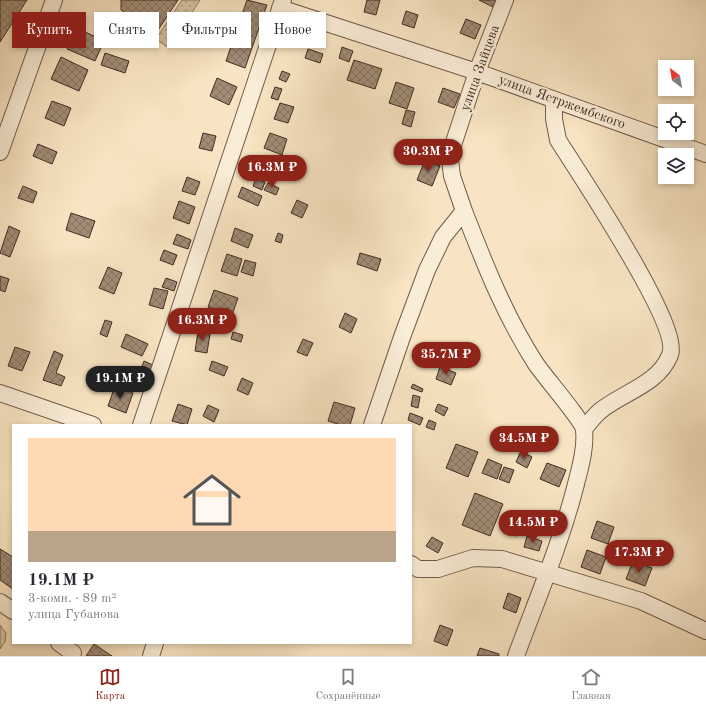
<!DOCTYPE html>
<html lang="ru">
<head>
<meta charset="utf-8">
<style>
	:root { --surface:#fff; --page:#f7f7f7; --text:#2b2b33; --muted:#7c7c81; --line:#e1e1e2; --accent:#8f2418 }
	body { margin:0; font-family:"Old Standard TT",serif; background:var(--page); color:var(--text); height:100vh; display:flex; flex-direction:column; font-size:15px; white-space:nowrap }
	* { box-sizing:border-box; margin:0 }
	p { font-size:13px; color:var(--muted) }
	.icon { flex:none; width:22px; height:22px; fill:none; stroke:currentColor; stroke-width:2; stroke-linecap:round; stroke-linejoin:round }
	.map { position:relative; flex:1; overflow:hidden }
	.details { position:absolute; left:12px; top:424px; width:400px; height:220px; display:flex; flex-direction:column; background:var(--surface); border-radius:0px; box-shadow:0 2px 6px #0003 }
	.details>* { flex:none }
	.banner { position:absolute; left:12px; top:12px; width:400px; height:36px; display:flex; gap:8px }
	.needle { width:26px; rotate:329deg }
	.tools { position:absolute; left:658px; top:60px; display:grid; gap:8px }
	.tools a { display:grid; place-items:center; width:36px; height:36px; border-radius:0px; background:var(--surface); box-shadow:0 2px 6px #0003; font-size:20px }
	.price { position:absolute; translate:-50% -34px; padding:0 9px; border-radius:14px; background:var(--accent); color:#fff; font-size:13px; line-height:26px; filter:drop-shadow(0 1px 2px #0008) }
	.price::after { content:''; position:absolute; left:50%; top:24px; width:12px; height:9px; margin-left:-6px; background:inherit; clip-path:polygon(0 0,100% 0,50% 100%) }
	.price.on { background:#222; color:#fff }
	ul { padding:0; list-style:none }
	li { display:grid; align-content:center; gap:8px; height:212px; padding:0 16px }
	li+li { border-top:1px solid var(--line) }
	li span { display:grid; place-items:center; height:124px; border-radius:0px; color:#555 }
	li>.icon { margin-inline-start:auto }
	span .icon { width:72px; height:72px; fill:#fffc; stroke-width:1 }
	li b { font-size:17px }
	.tag { padding:0 14px; border-radius:0px; background:var(--surface); box-shadow:0 2px 6px #0003; font-size:14px; line-height:36px }
	.tag.on { background:var(--accent); color:#fff }
	.tab-bar { display:flex; justify-content:space-around; align-items:center; height:56px; border-top:1px solid var(--line); background:var(--surface); font-size:11px; color:var(--muted) }
	.tab-bar a { display:grid; justify-items:center; gap:2px }
	.tab-bar .on { color:var(--accent) }
	.map>svg:first-child { display:block }
</style>
</head>
<body>
<div class="map">
<svg width="706" height="656" viewBox="0 0 706 656">
	<defs>
		<pattern id="grass-dots" width="8" height="8" patternUnits="userSpaceOnUse"><rect width="8" height="8" fill="#d9c5a7"/><path d="M2 2h.1M6 6h.1" fill="none" stroke="#b2a088" stroke-width="1.8" stroke-linecap="round"/></pattern>
		<pattern id="building-cross-hatch" width="8" height="8" patternUnits="userSpaceOnUse"><rect width="8" height="8" fill="#a18c76"/><path d="M0 0l8 8M0 8l8-8" fill="none" stroke="#857361"/></pattern>
	</defs>
	<rect width="100%" height="100%" fill="#f8e4c2"/>
	<filter id="stains"><feTurbulence type="fractalNoise" baseFrequency=".005" numOctaves="4"/><feColorMatrix values="0 0 0 0 .2 0 0 0 0 .09 0 0 0 0 .02 0 0 0 .5 -.17"/></filter>
	<radialGradient id="worn" r=".72"><stop offset=".6" stop-color="#630" stop-opacity="0"/><stop offset="1" stop-color="#630" stop-opacity=".3"/></radialGradient>
	<path fill="url(#grass-dots)" stroke="#8e7966" d="M 182,0 L 200,0 L 169,48 L 156,39 Z"/>
	<path fill="#d9c5a7" stroke="#8e7966" d="M 0,625 L 6,633 L 5,642 L 0,649 Z"/>
	<path fill="url(#building-cross-hatch)" stroke="#422d24" d="M 0,0 L 27,0 L 0,42 Z
		M 121,0 L 178,0 L 156,33 L 121,10 Z
		M 247,0 L 267,5 L 245,68 L 226,61 Z
		M 367,0 L 380,0 L 376,15 L 364,12 Z
		M 479,0 L 496,0 L 493,7 Z
		M 406,11 L 418,15 L 414,28 L 402,24 Z
		M 466,19 L 481,25 L 475,39 L 460,33 Z
		M 77,28 L 104,41 L 95,61 L 67,49 Z
		M 342,47 L 353,51 L 349,62 L 339,58 Z
		M 308,49 L 323,54 L 320,63 L 305,58 Z
		M 105,53 L 129,61 L 125,73 L 101,65 Z
		M 61,57 L 88,70 L 79,91 L 51,79 Z
		M 354,60 L 382,69 L 375,89 L 347,80 Z
		M 282,71 L 290,74 L 286,82 L 279,79 Z
		M 217,78 L 237,87 L 229,105 L 210,96 Z
		M 396,82 L 414,88 L 407,109 L 389,103 Z
		M 275,87 L 282,89 L 278,100 L 271,98 Z
		M 443,88 L 460,94 L 454,108 L 438,102 Z
		M 52,101 L 71,108 L 64,126 L 45,118 Z
		M 280,103 L 294,107 L 288,123 L 274,119 Z
		M 406,110 L 415,112 L 411,127 L 402,124 Z
		M 203,133 L 216,136 L 212,151 L 199,148 Z
		M 270,133 L 287,139 L 282,155 L 264,148 Z
		M 38,144 L 57,152 L 52,164 L 33,156 Z
		M 406,146 L 418,151 L 415,157 L 403,153 Z
		M 263,160 L 270,162 L 267,172 L 259,169 Z
		M 425,160 L 440,166 L 432,186 L 417,180 Z
		M 187,177 L 200,182 L 195,195 L 182,191 Z
		M 256,178 L 265,182 L 262,190 L 253,186 Z
		M 268,183 L 279,188 L 276,195 L 264,190 Z
		M 23,186 L 37,192 L 33,203 L 18,198 Z
		M 242,187 L 262,196 L 258,206 L 238,197 Z
		M 297,200 L 308,205 L 302,218 L 291,213 Z
		M 179,201 L 195,207 L 189,224 L 173,218 Z
		M 71,213 L 95,221 L 89,238 L 66,230 Z
		M 9,226 L 20,231 L 10,257 L 0,253 Z
		M 235,228 L 253,235 L 248,248 L 231,241 Z
		M 278,233 L 283,235 L 281,243 L 275,241 Z
		M 177,234 L 191,240 L 188,249 L 173,244 Z
		M 164,250 L 177,255 L 173,265 L 160,260 Z
		M 360,253 L 381,259 L 377,271 L 357,264 Z
		M 227,254 L 242,259 L 237,276 L 221,271 Z
		M 245,260 L 256,263 L 253,276 L 241,272 Z
		M 108,267 L 122,273 L 114,294 L 99,288 Z
		M 0,276 L 9,279 L 5,292 L 0,290 Z
		M 166,278 L 177,282 L 174,291 L 162,287 Z
		M 154,288 L 168,291 L 163,309 L 149,305 Z
		M 214,290 L 238,298 L 232,315 L 208,307 Z
		M 345,313 L 357,319 L 351,333 L 339,327 Z
		M 105,320 L 112,322 L 107,337 L 100,334 Z
		M 198,332 L 210,334 L 207,353 L 195,351 Z
		M 233,332 L 243,335 L 241,342 L 231,339 Z
		M 126,334 L 148,344 L 142,356 L 121,347 Z
		M 303,339 L 313,343 L 307,356 L 297,352 Z
		M 15,347 L 30,352 L 22,371 L 8,366 Z
		M 54,351 L 63,355 L 56,373 L 65,377 L 61,386 L 43,380 Z
		M 144,361 L 153,365 L 148,377 L 139,374 Z
		M 212,361 L 228,367 L 224,376 L 209,370 Z
		M 440,367 L 456,373 L 451,385 L 436,379 Z
		M 242,378 L 253,383 L 248,395 L 237,390 Z
		M 413,384 L 423,389 L 422,392 L 411,388 Z
		M 115,386 L 133,393 L 126,413 L 108,406 Z
		M 413,395 L 420,397 L 418,408 L 411,406 Z
		M 334,402 L 355,408 L 350,425 L 341,425 L 328,421 Z
		M 178,404 L 192,409 L 187,425 L 172,421 Z
		M 438,404 L 448,408 L 444,416 L 435,411 Z
		M 208,405 L 219,410 L 214,422 L 203,416 Z
		M 410,413 L 423,418 L 420,425 L 408,420 Z
		M 429,420 L 436,423 L 434,430 L 426,427 Z
		M 456,444 L 478,452 L 468,477 L 446,468 Z
		M 521,451 L 532,457 L 527,468 L 516,462 Z
		M 488,459 L 502,465 L 497,479 L 482,473 Z
		M 547,463 L 566,470 L 559,487 L 540,479 Z
		M 504,467 L 514,470 L 509,483 L 499,479 Z
		M 475,493 L 503,504 L 490,536 L 462,525 Z
		M 597,521 L 614,527 L 608,544 L 591,538 Z
		M 513,522 L 521,525 L 517,536 L 509,534 Z
		M 527,536 L 542,541 L 539,551 L 524,547 Z
		M 432,537 L 443,543 L 438,553 L 426,546 Z
		M 0,549 L 13,557 L 13,589 L 0,580 Z
		M 587,550 L 606,557 L 600,574 L 581,567 Z
		M 633,561 L 652,568 L 645,586 L 626,579 Z
		M 508,593 L 521,598 L 516,613 L 503,608 Z
		M 440,625 L 453,630 L 447,646 L 434,641 Z
		M 94,644 L 112,656 L 86,656 Z
		M 480,648 L 499,654 L 499,656 L 477,656 Z"/>
	<g fill="none" stroke-linecap="round" stroke-linejoin="round">
		<g stroke="#705b4c" stroke-width="18">
			<path id="minor" d="M 280,8 L 477,72 L 706,154
				M 554,100 L 554,119 L 558,140 C 578,172 682,326 670,355 C 658,385 623,392 600,411 C 594,416 589,423 584,429
				M 0,152 L 54,0
				M 464,211 C 485,265 505,316 536,364 C 544,376 583,421 584,430 C 586,448 580,468 576,484 C 561,543 537,599 516,656
				M 0,393 L 93,425
				M 141,425 L 283,0
				M 372,425 L 402,337 L 427,270 L 443,237 L 464,211 L 452,176 L 450,160 L 453,145 L 477,72 L 505,0
				M 411,564 L 418,569 L 438,569 L 473,558 L 502,559 L 641,601 L 706,631
				M 0,602 L 13,611
				M 59,643 L 73,653 L 71,656
				M 151,656 L 155,643"/>
		</g>
		<use href="#minor" stroke="#faedd7" stroke-width="16"/>
	</g>
	<g text-anchor="middle" dominant-baseline="central" stroke-width="4" stroke-linejoin="round" paint-order="stroke">
		<g font-size="14" fill="#422d24" stroke="#faedd7">
			<text transform="translate(480 68) rotate(-70)">улица Зайцева</text>
			<text transform="translate(562 102) rotate(20)">улица Ястржембского</text>
		</g>
	</g>
	<rect width="100%" height="100%" filter="url(#stains)"/>
	<rect width="100%" height="100%" fill="url(#worn)"/>
</svg>
<div class="tools">
<a><svg class="needle" viewBox="-14 -14 28 28"><path d="M0-13l5 13h-10z" fill="#e53935"/><path d="M0 13l5-13h-10z" fill="#7c7c81"/></svg></a>
<a><svg class="icon" aria-label="locate" viewBox="0 0 24 24"><circle cx="12" cy="12" r="6"/><path d="M12 2v4M12 18v4M2 12h4M18 12h4"/></svg></a>
<a><svg class="icon" aria-label="layers" viewBox="0 0 24 24"><path d="M12 4l9 5-9 5-9-5zM3 14l9 5 9-5"/></svg></a>
</div>
<b class="price" style="left:428px;top:173px">30.3M ₽</b>
<b class="price" style="left:272px;top:189px">16.3M ₽</b>
<b class="price" style="left:202px;top:342px">16.3M ₽</b>
<b class="price" style="left:446px;top:376px">35.7M ₽</b>
<b class="price on" style="left:120px;top:400px">19.1M ₽</b>
<b class="price" style="left:524px;top:460px">34.5M ₽</b>
<b class="price" style="left:533px;top:544px">14.5M ₽</b>
<b class="price" style="left:639px;top:574px">17.3M ₽</b>
<div class="banner">
<a class="tag on">Купить</a>
<a class="tag">Снять</a>
<a class="tag">Фильтры</a>
<a class="tag">Новое</a>
</div>
<section class="details">
<ul>
<li><span style="background:linear-gradient(#ffd9b3 75%,#b9a48a 0)"><svg class="icon" aria-label="home" viewBox="0 0 24 24"><path d="M3 11l9-7 9 7M6 9v11h12V9"/></svg></span><div><b>19.1M ₽</b><p>3-комн. · 89 m²</p><p>улица Губанова</p></div></li>
</ul>
</section>
</div>
<nav class="tab-bar">
<a class="on"><svg class="icon" aria-label="map" viewBox="0 0 24 24"><path d="M3 6l6-2 6 2 6-2v14l-6 2-6-2-6 2zM9 4v14M15 6v14"/></svg>Карта</a>
<a><svg class="icon" aria-label="saved" viewBox="0 0 24 24"><path d="M7 4h10v16l-5-4-5 4z"/></svg>Сохранённые</a>
<a><svg class="icon" aria-label="home" viewBox="0 0 24 24"><path d="M3 11l9-7 9 7M6 9v11h12V9"/></svg>Главная</a>
</nav>
</body>
</html>
